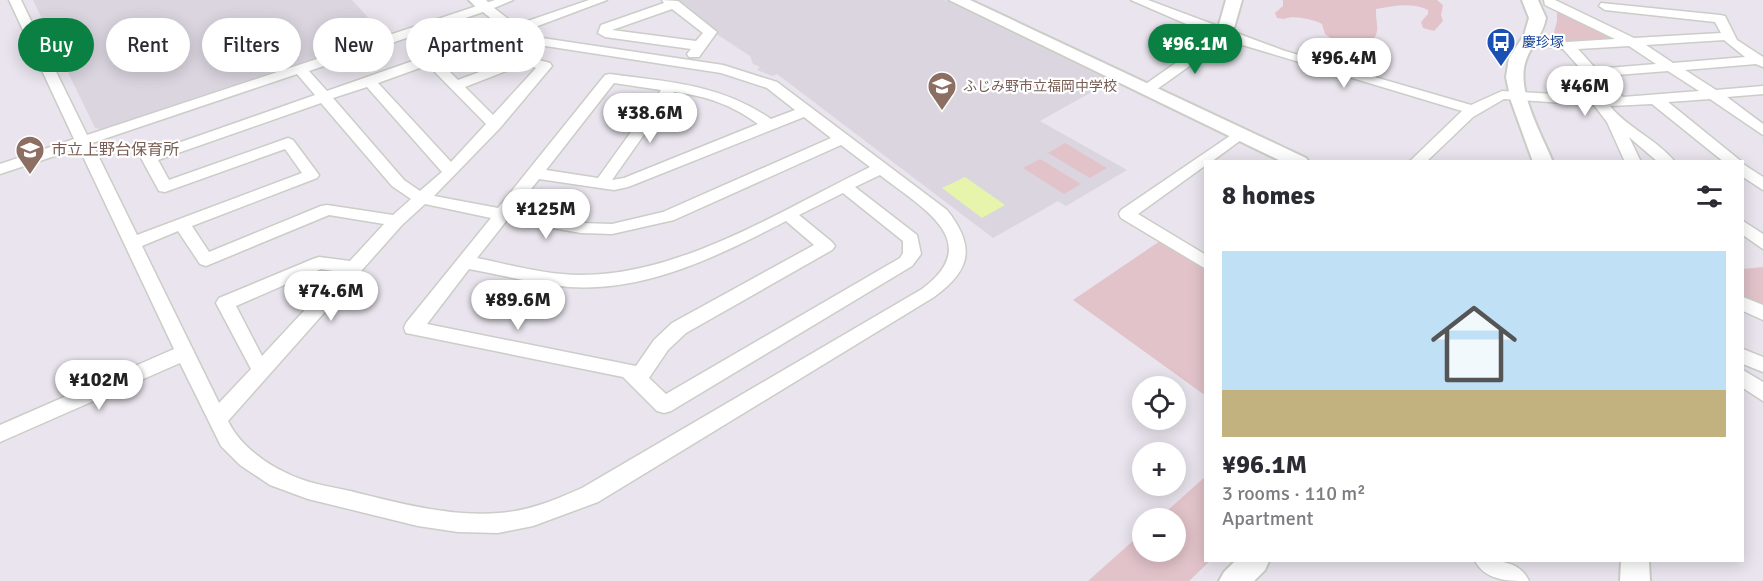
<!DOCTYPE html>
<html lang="en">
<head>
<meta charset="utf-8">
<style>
	:root { --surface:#fff; --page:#f7f7f7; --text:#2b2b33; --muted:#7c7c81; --line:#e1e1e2; --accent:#0b8043 }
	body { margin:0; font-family:Signika,"Noto Sans JP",sans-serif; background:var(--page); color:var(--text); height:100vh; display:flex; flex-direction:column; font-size:22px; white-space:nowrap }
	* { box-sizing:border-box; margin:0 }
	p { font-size:20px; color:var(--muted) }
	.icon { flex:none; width:33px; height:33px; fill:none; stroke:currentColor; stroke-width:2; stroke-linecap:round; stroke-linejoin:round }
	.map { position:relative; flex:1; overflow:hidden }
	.panel { position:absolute; left:1204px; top:160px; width:540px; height:402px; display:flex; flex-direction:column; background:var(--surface); border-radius:0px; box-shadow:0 3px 15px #0003 }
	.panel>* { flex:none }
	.banner { position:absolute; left:18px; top:18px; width:570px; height:54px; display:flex; gap:12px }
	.buttons { position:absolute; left:1132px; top:376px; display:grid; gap:12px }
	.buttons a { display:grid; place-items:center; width:54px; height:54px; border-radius:50%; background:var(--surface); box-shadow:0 3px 15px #0003; font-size:30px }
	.price { position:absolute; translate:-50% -51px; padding:0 14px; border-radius:21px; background:#fff; color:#222; font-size:20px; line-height:39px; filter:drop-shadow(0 2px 3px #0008) }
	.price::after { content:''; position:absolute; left:50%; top:36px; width:18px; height:14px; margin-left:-9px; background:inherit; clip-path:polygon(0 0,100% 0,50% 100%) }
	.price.selected { background:var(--accent); color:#fff }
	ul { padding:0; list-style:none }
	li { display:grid; align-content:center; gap:12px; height:318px; padding:0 18px }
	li+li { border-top:2px solid var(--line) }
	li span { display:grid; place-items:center; height:186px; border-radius:0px; color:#555 }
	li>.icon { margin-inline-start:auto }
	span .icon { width:108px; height:108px; fill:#fffc; stroke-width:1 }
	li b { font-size:26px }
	h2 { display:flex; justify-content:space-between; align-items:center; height:72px; padding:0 18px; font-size:26px }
	.pill { padding:0 21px; border-radius:27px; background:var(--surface); box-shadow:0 3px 15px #0003; font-size:21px; line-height:54px }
	.pill.selected { background:var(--accent); color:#fff }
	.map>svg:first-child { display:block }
</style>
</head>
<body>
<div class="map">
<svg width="1763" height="581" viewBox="0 0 1763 581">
	<rect width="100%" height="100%" fill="#e9e4ed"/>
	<path fill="#dad5df" d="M 33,0 L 352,0 L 384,35 L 101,129 L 95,128 Z
		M 676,0 L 944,0 L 1111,81 L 1040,121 L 1127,170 L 1066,206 L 1058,201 L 993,238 L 777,74 L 772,76 L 757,70 L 760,67 L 753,64 L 750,56 L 715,33 L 717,31 Z"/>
	<path fill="#e2c3ca" d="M 1283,0 L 1437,0 L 1443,5 L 1441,15 L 1443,21 L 1434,31 L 1423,28 L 1421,22 L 1428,14 L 1428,10 C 1412,2 1393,6 1376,9 C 1375,26 1383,30 1368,46 C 1350,48 1339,44 1325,34 L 1322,24 C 1312,19 1293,15 1284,19 L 1277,18 L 1275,13 L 1283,6 Z
		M 1557,9 L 1618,40 L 1566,43 L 1552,40 L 1557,21 Z
		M 1065,143 L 1107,168 L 1090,178 L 1048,153 Z
		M 1040,159 L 1081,184 L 1064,194 L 1023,168 Z
		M 1160,241 L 1206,269 L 1206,396 L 1073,300 Z
		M 1763,267 L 1763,310 L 1743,298 L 1743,269 Z
		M 1206,476 L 1206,561 L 1210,561 L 1189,581 L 1088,581 L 1143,532 L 1143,552 L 1176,552 L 1176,519 L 1158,519 Z"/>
	<path fill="#e7f5ac" d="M 965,177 L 1005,205 L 982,218 L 942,188 Z"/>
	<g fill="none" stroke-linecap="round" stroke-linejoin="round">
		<g stroke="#cbcdc7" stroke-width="3">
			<path id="minor" d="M 9,0 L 21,0 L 87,135 L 495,0 L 513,0 L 494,8 L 516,25 L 589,0 L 607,0 L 527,30 L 542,38 L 723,65 L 777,82 L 947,210 C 976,247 971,270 934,297 L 598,502 L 533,526 L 498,533 L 458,532 L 418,526 L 308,499 L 270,485 L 240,465 L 221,446 L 180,363 L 0,442 L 0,425 L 174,349 L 79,148 L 0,174 L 0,164 L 74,139 ZM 483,12 L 504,29 L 327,91 L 309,71 ZM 515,35 L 539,45 L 721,73 L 767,88 L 795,110 L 771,119 C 720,84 669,82 610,74 L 605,75 L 498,208 L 434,196 L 500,128 L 552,66 L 550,63 L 509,52 L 494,42 ZM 483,46 L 499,58 L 509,61 L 458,80 L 439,61 ZM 524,64 L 536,68 L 493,115 L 465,87 ZM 428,65 L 486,124 L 451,162 L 378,83 ZM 297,74 L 315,95 L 144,155 L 141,158 L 159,191 L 165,192 L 285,149 L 302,173 L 137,235 L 92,143 ZM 614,83 L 661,90 L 598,178 L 546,170 ZM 367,87 L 442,172 L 420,191 L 404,180 L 333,98 ZM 674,92 C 707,96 732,105 758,124 L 624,178 L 612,180 ZM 321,103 L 392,186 L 411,199 L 393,215 L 327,205 L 321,206 L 209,252 L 192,226 L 317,178 L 319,175 L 293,140 L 288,138 L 169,180 L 158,160 ZM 804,117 L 831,138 L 663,212 L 612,224 L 581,223 L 514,211 L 539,179 L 614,190 L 628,187 ZM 841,145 L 870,167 C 782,210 681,275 581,275 C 546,275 511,265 477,258 L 507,220 L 581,233 L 612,234 L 674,220 ZM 880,175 C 919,206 987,241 922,289 L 582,488 C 555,500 529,511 499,513 C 449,517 399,503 350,491 C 332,487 311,484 293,476 C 267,465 240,446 228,421 L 402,225 L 425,204 L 491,218 L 406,323 L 404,328 L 406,333 L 623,377 L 657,411 L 664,413 L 671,411 L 912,266 L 921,254 L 917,235 L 855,187 ZM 843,193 L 903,241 L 903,253 L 900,258 L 666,394 L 649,378 L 668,350 L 686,333 L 832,250 L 835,246 L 832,242 L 799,215 ZM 329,215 L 384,224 L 350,261 L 319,257 L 313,259 L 219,298 L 216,303 L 251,369 L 219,403 L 142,246 L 178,231 L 200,264 L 206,266 ZM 786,221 L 814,245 L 672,323 L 654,340 L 636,366 L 427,324 L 469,269 C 502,275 535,284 569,287 C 647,292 718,256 786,221 ZM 321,269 L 340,272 L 262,356 L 236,306 Z
				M 662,0 L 678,1 L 717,32 L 699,57 L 689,57 L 687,54 L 691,49 L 605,37 L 598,33 L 601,25 L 664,3 ZM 672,9 L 703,33 L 696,41 L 612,30 Z
				M 1131,0 L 1148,0 L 1285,51 L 1471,105 L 1502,91 L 1606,97 L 1563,49 L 1530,44 L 1523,40 L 1530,36 L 1567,42 L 1615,39 L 1545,5 L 1544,0 L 1555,0 L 1634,38 L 1721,33 L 1715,22 L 1605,10 L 1599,6 L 1601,3 L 1720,15 L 1725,16 L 1737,40 L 1763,57 L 1763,67 L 1756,64 L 1685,70 L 1716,90 L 1763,86 L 1763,94 L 1727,97 L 1763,124 L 1763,135 L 1710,99 L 1668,102 L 1742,162 L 1724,162 L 1652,104 L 1610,106 C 1627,128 1657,139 1675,162 L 1658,162 L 1629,137 L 1641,162 L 1625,162 L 1607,122 L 1594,105 L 1504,99 L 1473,117 L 1426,162 L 1409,162 L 1462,111 L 1226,40 L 1153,92 L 1143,92 L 1143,86 L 1214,36 ZM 1724,40 L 1745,57 L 1673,63 L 1646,45 ZM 1629,46 L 1656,64 L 1596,69 L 1578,49 ZM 1668,71 L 1699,91 L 1623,97 L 1603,76 Z
				M 1240,129 L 1248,134 L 1245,137 L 1211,162 L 1206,162 L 1206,165 L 1138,214 L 1206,255 L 1206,269 L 1121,218 L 1119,214 L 1121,210 Z
				M 1743,164 L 1763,177 L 1763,190 L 1743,177 Z
				M 1743,221 L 1763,234 L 1763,249 L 1743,235 Z
				M 1743,297 L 1763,305 L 1763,320 L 1743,311 Z
				M 1743,349 L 1763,357 L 1763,372 L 1743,364 Z
				M 1743,370 L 1763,382 L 1763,401 L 1743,388 Z
				M 1475,561 C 1496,561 1519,559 1529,581 C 1508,581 1486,581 1475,561 Z"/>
		</g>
		<g stroke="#cbcdc7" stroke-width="4">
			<path id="tertiary" d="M 469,0 L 486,0 L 493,7 L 485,12 L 479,10 Z
				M 949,0 L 970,0 L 1306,158 L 1309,162 L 1283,162 Z
				M 1226,0 L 1242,0 L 1232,35 L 1224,40 L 1216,35 Z
				M 1522,0 L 1538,0 L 1546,18 C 1543,35 1531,45 1526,60 C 1515,89 1542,135 1553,162 L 1533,162 L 1511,101 L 1506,77 L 1509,58 L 1524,35 L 1529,18 Z
				M 1235,561 L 1269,561 L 1265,570 L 1254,581 L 1219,581 L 1224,572 Z
				M 1621,561 L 1649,561 L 1650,581 L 1620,581 Z"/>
		</g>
		<use href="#minor" fill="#fff" fill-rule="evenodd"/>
		<use href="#tertiary" fill="#fff" fill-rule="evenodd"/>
	</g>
	<defs>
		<g id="bus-pin" transform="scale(1.5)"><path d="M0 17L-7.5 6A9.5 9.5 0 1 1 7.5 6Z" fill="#1a4fb4" stroke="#fff"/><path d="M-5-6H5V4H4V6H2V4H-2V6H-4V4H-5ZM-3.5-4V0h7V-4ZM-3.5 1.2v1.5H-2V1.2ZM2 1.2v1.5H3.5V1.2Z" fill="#fff"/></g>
		<g id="school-pin" transform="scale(1.5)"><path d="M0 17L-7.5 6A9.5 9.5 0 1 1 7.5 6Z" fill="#8d6e63" stroke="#fff"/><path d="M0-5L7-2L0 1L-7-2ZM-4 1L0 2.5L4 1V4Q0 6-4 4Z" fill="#fff"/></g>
	</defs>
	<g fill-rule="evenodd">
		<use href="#bus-pin" x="1501" y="42"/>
		<use href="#school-pin" x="942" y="86"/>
		<use href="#school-pin" x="30" y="150"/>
	</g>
	<g text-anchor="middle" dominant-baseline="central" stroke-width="4.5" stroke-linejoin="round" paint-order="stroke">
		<g font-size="14" fill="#164399" stroke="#fff" text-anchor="start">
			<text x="1522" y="42">慶珍塚</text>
		</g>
		<g font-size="14" fill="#785e54" stroke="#fff" text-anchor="start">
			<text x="963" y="86">ふじみ野市立福岡中学校</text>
		</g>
		<g font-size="16" fill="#785e54" stroke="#fff" text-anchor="start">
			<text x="51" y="150">市立上野台保育所</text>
		</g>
	</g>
</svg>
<div class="buttons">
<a><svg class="icon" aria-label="locate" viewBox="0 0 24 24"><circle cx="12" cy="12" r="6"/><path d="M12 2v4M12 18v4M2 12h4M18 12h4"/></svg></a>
<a>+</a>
<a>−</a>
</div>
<b class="price selected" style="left:1195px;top:75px">¥96.1M</b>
<b class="price" style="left:1344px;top:89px">¥96.4M</b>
<b class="price" style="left:1585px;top:117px">¥46M</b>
<b class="price" style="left:650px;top:144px">¥38.6M</b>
<b class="price" style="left:546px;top:240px">¥125M</b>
<b class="price" style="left:331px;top:322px">¥74.6M</b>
<b class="price" style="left:518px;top:331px">¥89.6M</b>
<b class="price" style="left:99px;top:411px">¥102M</b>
<div class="banner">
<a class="pill selected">Buy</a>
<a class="pill">Rent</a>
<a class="pill">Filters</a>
<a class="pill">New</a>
<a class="pill">Apartment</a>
</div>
<section class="panel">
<h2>8 homes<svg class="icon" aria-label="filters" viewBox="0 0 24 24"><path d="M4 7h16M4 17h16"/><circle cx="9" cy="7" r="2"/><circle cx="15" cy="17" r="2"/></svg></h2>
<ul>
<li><span style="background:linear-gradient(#bfe0f5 75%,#c2b280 0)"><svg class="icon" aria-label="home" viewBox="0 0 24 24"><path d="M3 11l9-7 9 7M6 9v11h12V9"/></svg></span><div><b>¥96.1M</b><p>3 rooms · 110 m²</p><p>Apartment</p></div></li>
</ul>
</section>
</div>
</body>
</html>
